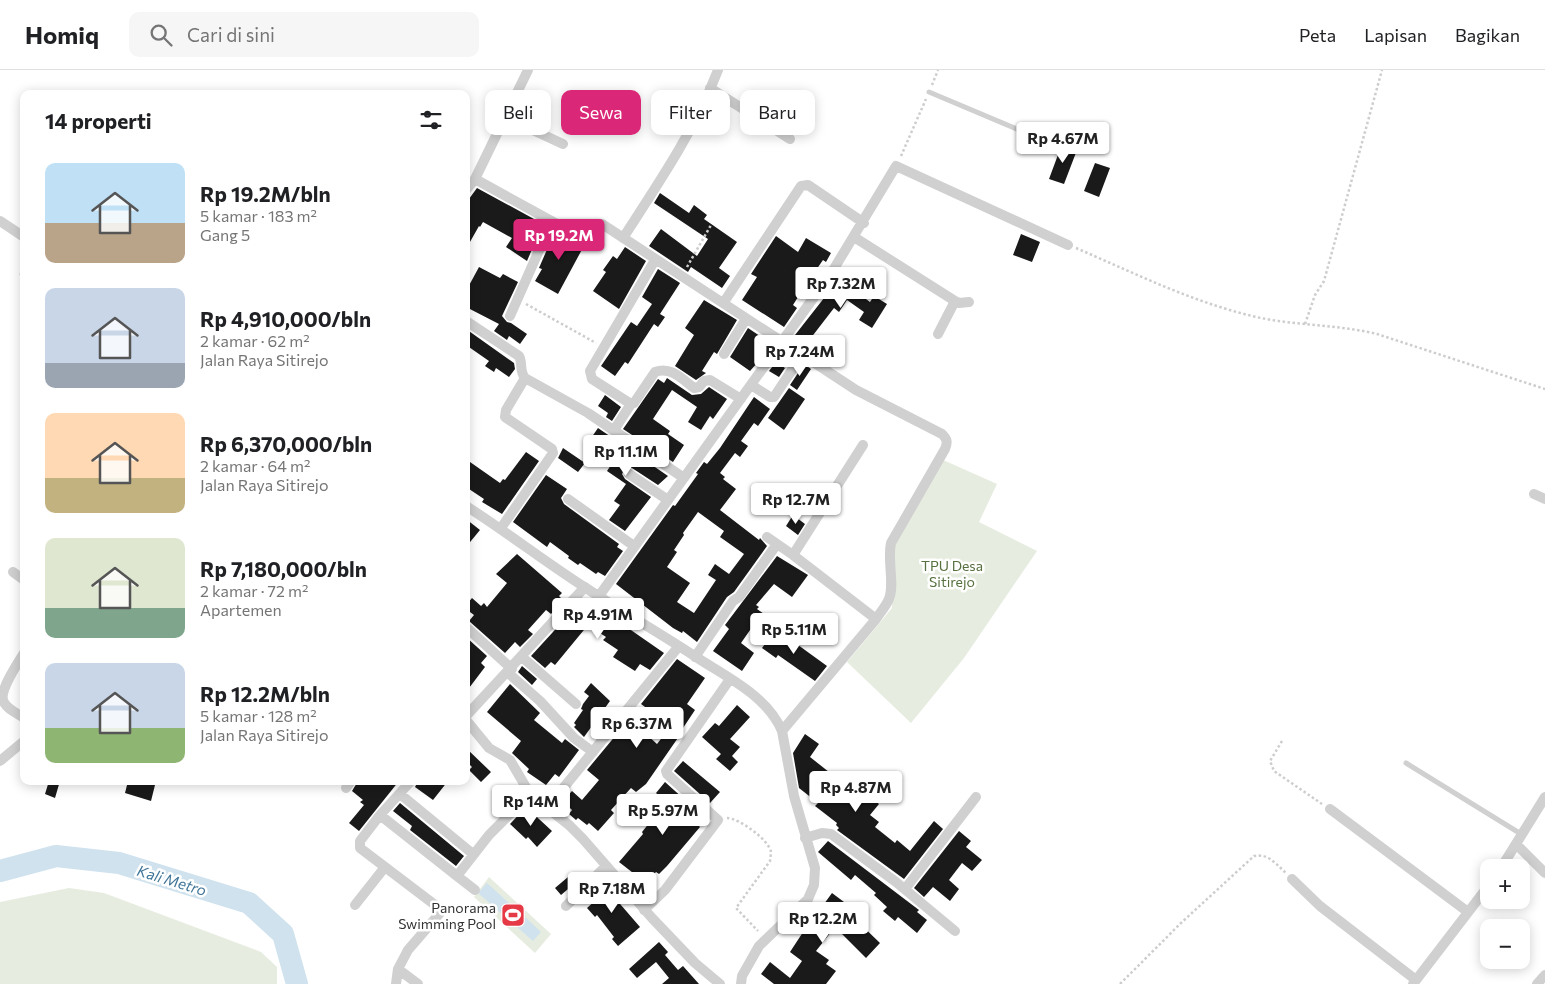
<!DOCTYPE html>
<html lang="id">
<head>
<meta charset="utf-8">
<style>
	:root { --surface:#fff; --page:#f6f6f6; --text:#202124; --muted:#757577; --line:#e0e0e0; --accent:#db2777 }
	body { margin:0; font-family:Commissioner,sans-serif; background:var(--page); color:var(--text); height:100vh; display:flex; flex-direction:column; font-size:19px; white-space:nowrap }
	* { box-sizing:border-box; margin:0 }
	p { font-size:16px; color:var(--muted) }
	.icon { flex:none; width:28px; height:28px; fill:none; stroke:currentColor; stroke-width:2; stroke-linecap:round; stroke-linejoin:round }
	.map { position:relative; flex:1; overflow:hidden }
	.drawer { position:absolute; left:20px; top:20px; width:450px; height:695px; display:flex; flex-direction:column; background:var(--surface); border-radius:10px; box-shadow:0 2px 12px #0003 }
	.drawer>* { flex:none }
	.guide { position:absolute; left:485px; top:20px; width:475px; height:45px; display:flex; gap:10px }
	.controls { position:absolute; left:1480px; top:789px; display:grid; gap:10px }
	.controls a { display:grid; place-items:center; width:50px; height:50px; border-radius:10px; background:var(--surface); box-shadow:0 2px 12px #0003; font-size:25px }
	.price { position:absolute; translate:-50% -42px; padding:0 11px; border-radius:5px; background:#fff; color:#222; font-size:16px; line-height:32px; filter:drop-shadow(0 1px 2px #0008) }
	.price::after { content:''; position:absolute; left:50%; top:30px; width:15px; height:11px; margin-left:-8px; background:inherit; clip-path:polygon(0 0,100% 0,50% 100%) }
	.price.selected { background:var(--accent); color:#fff }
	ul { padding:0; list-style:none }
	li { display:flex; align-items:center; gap:15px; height:125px; padding:0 25px }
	li span { display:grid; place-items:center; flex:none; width:140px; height:100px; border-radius:10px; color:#555 }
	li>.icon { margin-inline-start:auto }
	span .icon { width:60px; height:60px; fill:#fffc; stroke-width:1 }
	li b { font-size:21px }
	h2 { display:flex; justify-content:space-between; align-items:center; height:60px; padding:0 25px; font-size:21px }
	.tag { padding:0 18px; border-radius:10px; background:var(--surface); box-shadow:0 2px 12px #0003; font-size:18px; line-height:45px }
	.tag.selected { background:var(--accent); color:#fff }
	header { display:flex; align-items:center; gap:30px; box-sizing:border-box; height:70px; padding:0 25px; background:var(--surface); border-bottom:1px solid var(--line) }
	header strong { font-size:24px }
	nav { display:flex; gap:28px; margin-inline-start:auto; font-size:18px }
	.search { width:350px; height:45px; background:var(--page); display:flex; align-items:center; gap:12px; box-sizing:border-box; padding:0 18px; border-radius:10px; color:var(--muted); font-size:19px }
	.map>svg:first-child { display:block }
</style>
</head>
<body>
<header>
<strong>Homiq</strong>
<div class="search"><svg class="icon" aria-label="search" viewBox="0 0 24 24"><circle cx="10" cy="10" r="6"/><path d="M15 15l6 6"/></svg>Cari di sini</div>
<nav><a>Peta</a><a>Lapisan</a><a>Bagikan</a></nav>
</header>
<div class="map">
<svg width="1545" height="914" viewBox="0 0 1545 914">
	<rect width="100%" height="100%" fill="#fff"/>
	<path fill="#e6ecdf" d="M 941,389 L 997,414 L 979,452 L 1037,481 L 964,588 L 911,653 L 847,592 L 892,538 L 894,475 Z
		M 489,807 L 551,864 L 535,883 L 474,827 Z
		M 69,818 L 104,823 L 261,882 L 277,897 L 277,914 L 0,914 L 0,832 Z"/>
	<path fill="#cfe2ee" d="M 487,813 L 510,834 L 502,844 L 478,823 Z
		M 525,847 L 541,862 L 533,871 L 517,857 Z"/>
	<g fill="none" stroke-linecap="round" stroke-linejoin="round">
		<path stroke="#cfe2ee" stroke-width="22" d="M 0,801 L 56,786 L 119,793 L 249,833 L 283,864 L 297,914"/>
	</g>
	<path fill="#1a1a1a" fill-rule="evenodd" d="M 1062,74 L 1077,80 L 1064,114 L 1049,109 Z
		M 1095,93 L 1110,98 L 1099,127 L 1084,121 Z
		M 477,118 L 534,149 L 533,151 L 542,156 L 527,191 L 506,177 L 512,168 L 483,152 L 480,157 L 479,156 L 466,179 L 466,133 Z
		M 660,123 L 689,143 L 694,135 L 707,145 L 704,149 L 737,172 L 719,198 L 730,206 L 722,218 L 691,197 L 688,202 L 649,176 L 661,159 L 697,186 L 708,169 L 654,133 Z
		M 555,161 L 586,172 L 558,224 L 535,211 L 542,199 L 539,198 Z
		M 1021,164 L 1040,172 L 1032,192 L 1013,185 Z
		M 776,166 L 798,182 L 806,168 L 831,183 L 826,192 L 823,190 L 803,219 L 793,235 L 797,238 L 784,257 L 742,230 L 757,207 L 751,204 Z
		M 625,177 L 646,191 L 619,239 L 593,221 L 606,202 L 603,200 L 613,186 L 617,189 Z
		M 479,197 L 500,208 L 503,204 L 518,212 L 502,246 L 507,252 L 511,253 L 527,264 L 520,274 L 509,266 L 507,270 L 494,261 L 499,254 L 466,237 L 466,221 Z
		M 658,199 L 680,213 L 660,244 L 665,247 L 658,257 L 654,254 L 628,294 L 625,292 L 615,306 L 601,296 L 631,252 L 637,256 L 652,234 L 642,227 Z
		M 839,209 L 870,232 L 874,226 L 887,234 L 872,258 L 859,250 L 864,242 L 847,230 L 839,242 L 834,238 L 807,273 L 795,265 Z
		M 704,230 L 737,250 L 717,284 L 714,282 L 702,301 L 706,303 L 696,310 L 675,296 L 694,265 L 685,258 Z
		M 748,258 L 769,272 L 762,282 L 765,284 L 750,301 L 730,287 Z
		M 466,259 L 514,293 L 515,299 L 509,307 L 496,298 L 494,302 L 485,296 L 489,291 L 466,275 Z
		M 776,292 L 785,298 L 779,307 L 769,301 Z
		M 804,294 L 811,299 L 797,320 L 790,315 Z
		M 667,308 L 692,325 L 701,324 L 709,317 L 727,329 L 713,349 L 710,346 L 701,360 L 688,352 L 697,337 L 672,320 L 653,349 L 670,361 L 668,364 L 684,375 L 673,392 L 623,359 L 658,309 L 664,313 Z
		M 789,318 L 805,329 L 784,360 L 768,348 Z
		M 605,325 L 621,337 L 612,351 L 606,347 L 608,343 L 598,336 Z
		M 754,327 L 770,339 L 758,356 L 754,353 L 741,371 L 748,376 L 740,387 L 735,383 L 720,403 L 725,407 L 723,409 L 736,419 L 720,440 L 759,470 L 760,468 L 767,476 L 734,522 L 727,527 L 697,572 L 683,561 L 682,563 L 673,558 L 616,514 L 673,435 L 675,436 L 698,404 L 696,403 L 704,392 L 707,394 L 720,378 ZM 698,442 L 724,461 L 720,467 L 744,484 L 729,504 L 715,494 L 708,505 L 716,510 L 694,543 L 677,532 L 690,513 L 667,497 L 677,482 L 674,480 L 684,465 L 683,463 Z
		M 598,358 L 668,406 L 658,415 L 632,398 L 626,398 L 624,400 L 622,404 L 625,409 L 651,427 L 625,461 L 609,450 L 620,435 L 614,431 L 626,414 L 607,401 L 613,392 L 587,374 Z
		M 563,378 L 585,393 L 578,402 L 558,388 Z
		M 526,382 L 539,391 L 502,444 L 482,432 L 484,429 L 466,417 L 466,397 L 470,392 L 500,413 L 503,409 L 505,410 Z
		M 546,405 L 567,419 L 561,428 L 564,434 L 619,474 L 617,477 L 623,481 L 605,506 L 598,502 L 596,504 L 580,493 L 578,495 L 568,488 L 569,486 L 550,472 L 547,477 L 513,452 Z
		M 793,445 L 805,454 L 798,465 L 786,456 Z
		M 466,449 L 480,460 L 466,477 Z
		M 517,484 L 562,523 L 559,526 L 563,530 L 551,544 L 546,540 L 528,560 L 533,564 L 520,577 L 515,572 L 505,583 L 469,551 L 474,545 L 466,539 L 466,535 L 472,528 L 481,536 L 484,533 L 487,537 L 507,513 L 496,504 Z
		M 777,486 L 808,505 L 792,527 L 774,514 L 756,535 L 759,537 L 757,539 L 767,546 L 759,557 L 755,553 L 741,573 L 754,583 L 742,601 L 713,581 L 729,559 L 725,555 Z
		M 592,533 L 664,583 L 650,600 L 640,594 L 635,601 L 613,587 L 618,580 L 603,570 L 606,567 L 588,555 L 555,595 L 551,592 L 545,598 L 531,586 L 574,539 L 583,547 Z
		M 776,559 L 827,596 L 815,611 L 778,585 L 776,588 L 762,578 Z
		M 466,567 L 487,586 L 481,593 L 485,597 L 466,622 Z
		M 677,589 L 705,608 L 687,634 L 695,640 L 681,661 L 682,662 L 646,714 L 636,722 L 631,718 L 611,740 L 614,743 L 598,761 L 589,753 L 587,755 L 578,748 L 576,750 L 569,744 L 572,740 L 563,731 L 572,721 L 582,730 L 599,710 L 587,700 L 621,659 L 626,664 L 635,654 L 657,674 L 671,656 L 641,634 Z
		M 522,596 L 537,609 L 532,615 L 518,602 Z
		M 591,613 L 610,631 L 584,667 L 574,657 L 576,655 L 574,653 L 583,640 L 581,639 L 583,634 L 589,626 L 584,622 Z
		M 510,614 L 540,643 L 534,650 L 562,673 L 565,669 L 579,680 L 559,707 L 555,704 L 546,715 L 527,702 L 529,699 L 512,683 L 521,671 L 487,642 Z
		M 737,635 L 750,647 L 730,669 L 740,677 L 732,686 L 738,692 L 730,701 L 716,689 L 721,684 L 702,667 L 715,653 L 719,656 Z
		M 805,664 L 819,674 L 810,687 L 858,725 L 862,720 L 879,734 L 870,745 L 879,752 L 875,757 L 895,773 L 897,770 L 910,781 L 934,751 L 943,759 L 904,809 L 837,760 L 839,758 L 836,755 L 837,753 L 815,736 L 818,733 L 799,718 L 793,683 Z
		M 466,678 L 491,702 L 481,712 L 469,700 L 472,697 L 466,691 Z
		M 683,691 L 720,722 L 710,733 L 674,701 Z
		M 49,711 L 60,711 L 55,728 L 45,724 Z
		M 128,711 L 156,711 L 151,731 L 125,723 Z
		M 358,711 L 399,711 L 359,761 L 349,753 L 364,735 L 360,732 L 363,730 L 352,721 Z
		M 418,711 L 448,711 L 433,730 L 415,717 Z
		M 665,712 L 704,747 L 698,755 L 700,757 L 667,796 L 659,804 L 656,802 L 646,813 L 619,792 L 643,764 L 642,762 L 666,732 L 656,723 Z
		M 400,733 L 464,786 L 456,796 L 410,760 L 412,756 L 393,741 Z
		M 526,737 L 552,761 L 537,777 L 528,767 L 526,769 L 510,754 Z
		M 959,761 L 971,771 L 966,777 L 982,790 L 972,801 L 962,793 L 949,810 L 959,819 L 950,831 L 933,817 L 924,827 L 914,818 Z
		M 828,771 L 919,840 L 917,842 L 927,850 L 917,863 L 898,847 L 895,851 L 883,841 L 887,837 L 874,825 L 876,823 L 855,805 L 851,810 L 818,782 Z
		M 568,807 L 574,814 L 561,825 L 555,818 Z
		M 603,809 L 610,818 L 608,820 L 640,857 L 618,876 L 612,869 L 614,867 L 597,845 L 595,847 L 587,838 L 598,828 L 592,820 Z
		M 832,823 L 856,841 L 852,846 L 880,873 L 866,888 L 835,857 L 816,881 L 829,890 L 826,894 L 836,901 L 826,914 L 774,914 L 761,904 L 770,892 L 790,908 L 802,891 L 790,882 L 809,853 L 808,852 L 814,844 L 816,845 Z
		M 659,872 L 668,882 L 665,885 L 678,900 L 683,896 L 699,914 L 662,914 L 669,908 L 656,892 L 637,908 L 629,899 Z"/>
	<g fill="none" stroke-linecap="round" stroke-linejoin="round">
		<path stroke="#cdcdcd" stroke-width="2.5" stroke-dasharray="2.5 2.5" stroke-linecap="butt" d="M 932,15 L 938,0
			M 901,86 L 926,29
			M 1076,178 C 1134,203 1190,231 1252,246 C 1293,256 1336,254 1377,264 L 1545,319
			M 687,197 L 711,155
			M 526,234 L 596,273
			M 1305,254 L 1315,225 L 1324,211 L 1382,0
			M 1282,671 L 1270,691 L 1274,701 L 1322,734
			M 727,748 C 739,748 769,770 771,782 C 771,785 770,788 770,791 L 736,838 L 758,861
			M 1120,914 L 1181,853 L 1254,786 C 1268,783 1276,794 1286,803"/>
		<path stroke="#d0d0d0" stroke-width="5" d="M 929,22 L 1057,76
			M 22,204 L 24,200
			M 1406,693 L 1521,764"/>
		<path stroke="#d0d0d0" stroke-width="10" d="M 710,18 L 790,69
			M 505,47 L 563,74
			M 475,109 L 566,159 L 587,164 L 597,155 L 602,154 L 856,320 L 942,364 C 947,369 948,372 945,379 L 891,473 C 887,491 895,514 889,529 C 886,536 880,543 876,549 L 782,661
			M 466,120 L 475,109 L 528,0
			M 0,151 L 24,167
			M 854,167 L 955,231 L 959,233 L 969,232
			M 623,168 C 658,114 695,60 718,0
			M 724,232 L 801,116 L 808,115 L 864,153
			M 510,246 L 552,151
			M 466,251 L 519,286 C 523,293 519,301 525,308 L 588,343 L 684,408
			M 938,264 L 955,231
			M 724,284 L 746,249
			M 751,315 L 770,327 L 774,327 L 802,285
			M 631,334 L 634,333 L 655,302 C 671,296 682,309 694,318 L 699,317 L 704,311 L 710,310 L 741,329
			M 614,360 L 631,334 L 592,309 L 590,301 L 655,190
			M 629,404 L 668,430
			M 1534,424 L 1545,429
			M 568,429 L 634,476
			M 466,436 C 507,462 545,492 586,518 C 621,541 658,562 693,585 C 724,606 766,624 782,661 L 794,726 L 815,798 L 814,815 L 808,829 L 759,876 L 742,906 L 741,914
			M 501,458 L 553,383 L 552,379 L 505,347 L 506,340 L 525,308
			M 767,467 L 793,485 L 863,375
			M 793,485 L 876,549
			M 13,502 L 24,510
			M 599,526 L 832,202 L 896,96 L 1068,175
			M 466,557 L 512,599
			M 24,583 C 18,593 0,619 3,630 C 5,638 17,643 24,648
			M 522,587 L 576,634
			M 695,587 L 733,531 L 739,527 L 777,474
			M 507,602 L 540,631 L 574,668 L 593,682
			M 466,646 L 585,517
			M 466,650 L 489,678 L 510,690 L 530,724 L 569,755 L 583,769 L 652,848 L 695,893 L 720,914
			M 0,691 L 24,671
			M 411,711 L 380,745 L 360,771 L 360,778 L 439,838 L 440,843 L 408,880 L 398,899 L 418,914
			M 346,718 L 351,711
			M 400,724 L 473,784
			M 547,738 L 679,576
			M 1330,739 L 1468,842
			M 380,745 L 457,806
			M 805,768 L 822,763 L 831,764 L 896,812 L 955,861
			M 1517,775 L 1545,803
			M 1501,798 L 1545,727
			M 1292,809 L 1320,836 L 1416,910
			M 905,819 L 976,727
			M 475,820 L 457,806 L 489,765 L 530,724
			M 355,835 L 385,797
			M 566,836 L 606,796
			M 644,840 L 665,820 L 718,750 L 667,704 L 666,701 L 730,609
			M 396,914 L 398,899
			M 1413,914 L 1489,815
			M 1537,914 L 1545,905"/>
	</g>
	<defs>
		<g id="stadium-square" transform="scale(1.25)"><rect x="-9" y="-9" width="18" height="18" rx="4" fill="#e63946" stroke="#fff"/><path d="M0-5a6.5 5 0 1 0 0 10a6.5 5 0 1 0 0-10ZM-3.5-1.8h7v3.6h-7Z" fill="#fff"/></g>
	</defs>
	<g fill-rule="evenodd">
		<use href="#stadium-square" x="513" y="845"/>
	</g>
	<g text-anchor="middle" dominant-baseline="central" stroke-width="5" stroke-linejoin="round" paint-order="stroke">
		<g font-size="14" fill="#56703f" stroke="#fff">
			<text x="952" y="495">TPU Desa<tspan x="952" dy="16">Sitirejo</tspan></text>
		</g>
		<g font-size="14" fill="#333" stroke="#fff" text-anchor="end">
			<text x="496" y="837">Panorama<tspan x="496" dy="16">Swimming Pool</tspan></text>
		</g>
		<g font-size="15" font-style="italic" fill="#3f7597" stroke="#fff">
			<text transform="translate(172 810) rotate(17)">Kali Metro</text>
		</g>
	</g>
</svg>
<div class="controls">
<a>+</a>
<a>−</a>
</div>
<b class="price" style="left:1063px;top:94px">Rp 4.67M</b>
<b class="price selected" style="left:559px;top:191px">Rp 19.2M</b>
<b class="price" style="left:841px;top:239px">Rp 7.32M</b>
<b class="price" style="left:800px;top:307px">Rp 7.24M</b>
<b class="price" style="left:626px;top:407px">Rp 11.1M</b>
<b class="price" style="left:796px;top:455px">Rp 12.7M</b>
<b class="price" style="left:598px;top:570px">Rp 4.91M</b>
<b class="price" style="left:794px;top:585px">Rp 5.11M</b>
<b class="price" style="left:637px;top:679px">Rp 6.37M</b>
<b class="price" style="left:856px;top:743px">Rp 4.87M</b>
<b class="price" style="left:531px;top:757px">Rp 14M</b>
<b class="price" style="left:663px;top:766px">Rp 5.97M</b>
<b class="price" style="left:612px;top:844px">Rp 7.18M</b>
<b class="price" style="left:823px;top:874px">Rp 12.2M</b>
<div class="guide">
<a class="tag">Beli</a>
<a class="tag selected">Sewa</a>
<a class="tag">Filter</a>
<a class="tag">Baru</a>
</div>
<section class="drawer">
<h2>14 properti<svg class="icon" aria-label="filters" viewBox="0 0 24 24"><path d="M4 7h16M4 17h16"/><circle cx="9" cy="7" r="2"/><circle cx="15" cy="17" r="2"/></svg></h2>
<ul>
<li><span style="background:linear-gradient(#bfe0f5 60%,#b9a48a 0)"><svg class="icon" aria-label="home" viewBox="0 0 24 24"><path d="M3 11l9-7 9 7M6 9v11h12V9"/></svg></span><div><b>Rp 19.2M/bln</b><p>5 kamar · 183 m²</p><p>Gang 5</p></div></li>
<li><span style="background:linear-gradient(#c9d6e8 75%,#9aa5b1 0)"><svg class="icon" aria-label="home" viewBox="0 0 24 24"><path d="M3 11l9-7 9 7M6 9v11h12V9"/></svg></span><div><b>Rp 4,910,000/bln</b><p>2 kamar · 62 m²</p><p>Jalan Raya Sitirejo</p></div></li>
<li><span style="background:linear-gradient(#ffd9b3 65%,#c2b280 0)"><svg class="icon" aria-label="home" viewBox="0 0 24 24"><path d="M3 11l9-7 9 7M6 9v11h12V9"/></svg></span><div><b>Rp 6,370,000/bln</b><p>2 kamar · 64 m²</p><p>Jalan Raya Sitirejo</p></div></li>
<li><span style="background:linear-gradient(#dfe7d0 70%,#7fa58c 0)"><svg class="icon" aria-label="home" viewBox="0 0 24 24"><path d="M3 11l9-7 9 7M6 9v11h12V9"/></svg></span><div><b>Rp 7,180,000/bln</b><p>2 kamar · 72 m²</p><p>Apartemen</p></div></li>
<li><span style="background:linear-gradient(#c9d6e8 65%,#8fb573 0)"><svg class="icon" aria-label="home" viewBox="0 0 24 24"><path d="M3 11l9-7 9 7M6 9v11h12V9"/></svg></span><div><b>Rp 12.2M/bln</b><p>5 kamar · 128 m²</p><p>Jalan Raya Sitirejo</p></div></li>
</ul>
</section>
</div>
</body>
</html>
